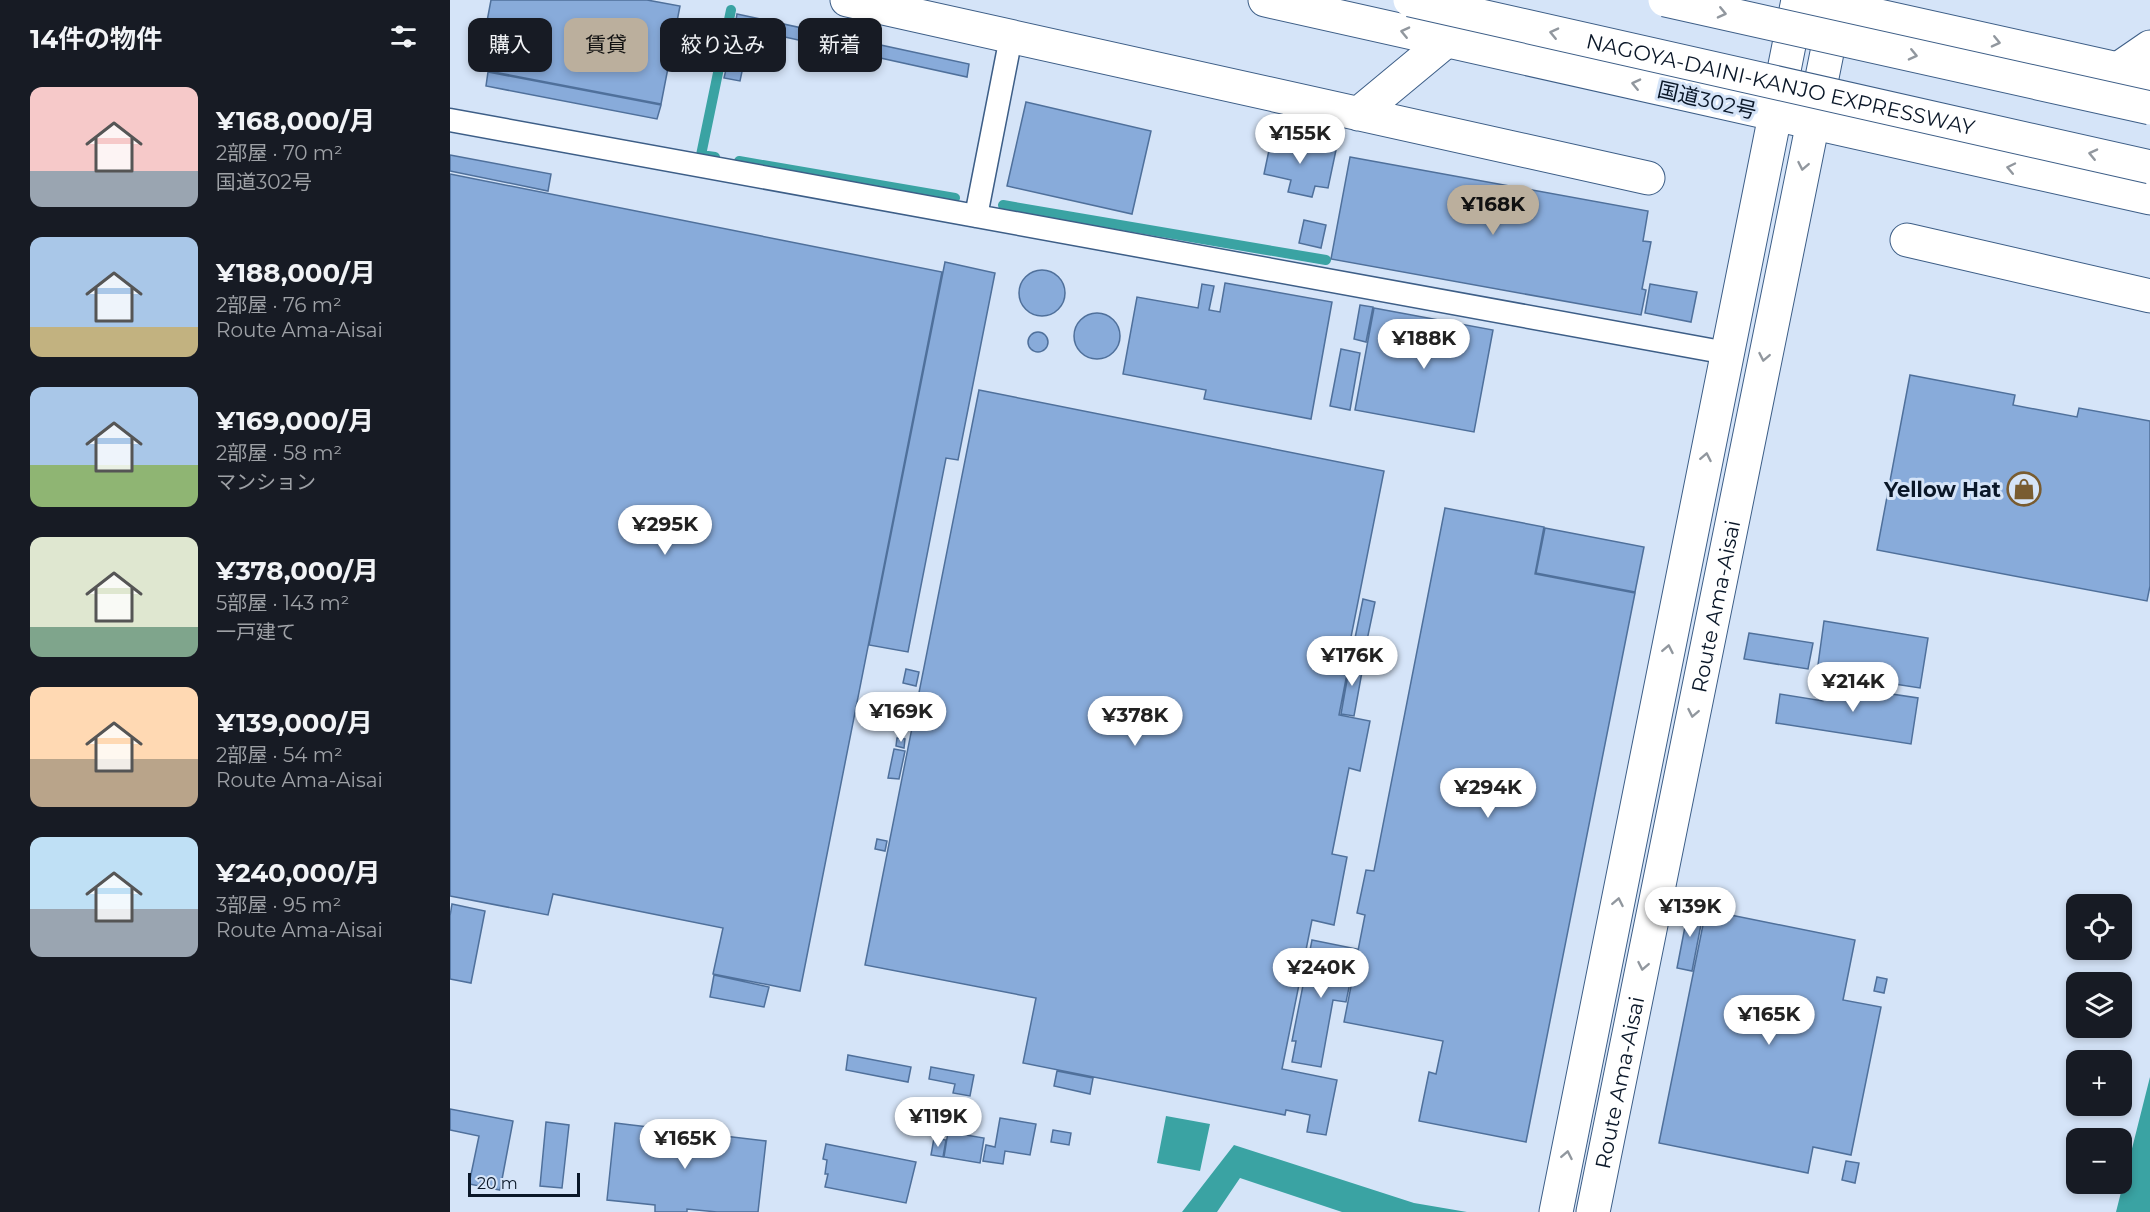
<!DOCTYPE html>
<html lang="ja">
<head>
<meta charset="utf-8">
<style>
	:root { --surface:#171b24; --page:#20242c; --text:#f1f3f6; --muted:#9ea1a6; --accent:#bbaf9d }
	body { margin:0; font-family:Montserrat,"Noto Sans JP",sans-serif; background:var(--page); color:var(--text); height:100vh; display:flex; flex-direction:column; font-size:22px; white-space:nowrap }
	* { box-sizing:border-box; margin:0 }
	p { font-size:20px; color:var(--muted) }
	.icon { flex:none; width:33px; height:33px; fill:none; stroke:currentColor; stroke-width:2; stroke-linecap:round; stroke-linejoin:round }
	.map { position:relative; flex:1; overflow:hidden }
	.sheet { display:flex; flex-direction:column; background:var(--surface); width:450px }
	.sheet>* { flex:none }
	.banner { position:absolute; left:18px; top:18px; width:570px; height:54px; display:flex; gap:12px }
	.tools { position:absolute; left:1616px; top:894px; display:grid; gap:12px }
	.tools a { display:grid; place-items:center; width:66px; height:66px; border-radius:12px; background:var(--surface); box-shadow:0 3px 9px #0003; font-size:30px }
	.scale { position:absolute; left:18px; bottom:15px; width:112px; box-sizing:border-box; padding-left:6px; border:3px solid #0a1728; border-top:0; font-size:16px; line-height:21px; white-space:nowrap; color:#0a1728; -webkit-text-stroke:4px #d5e4f8; paint-order:stroke }
	.price { position:absolute; translate:-50% -51px; padding:0 14px; border-radius:21px; background:#fff; color:#222; font-size:20px; line-height:39px; filter:drop-shadow(0 2px 3px #0008) }
	.price::after { content:''; position:absolute; left:50%; top:36px; width:18px; height:14px; margin-left:-9px; background:inherit; clip-path:polygon(0 0,100% 0,50% 100%) }
	.price.on { background:var(--accent); color:#111 }
	ul { padding:0; list-style:none }
	li { display:flex; align-items:center; gap:18px; height:150px; padding:0 30px }
	li span { display:grid; place-items:center; flex:none; width:168px; height:120px; border-radius:12px; color:#555 }
	li>.icon { margin-inline-start:auto }
	span .icon { width:72px; height:72px; fill:#fffc; stroke-width:1 }
	li b { font-size:26px }
	h2 { display:flex; justify-content:space-between; align-items:center; height:72px; padding:0 30px; font-size:26px }
	.tag { padding:0 21px; border-radius:12px; background:var(--surface); box-shadow:0 3px 9px #0003; font-size:21px; line-height:54px }
	.tag.on { background:var(--accent); color:#111 }
	main { display:flex; flex:1; min-height:0 }
	.map>svg:first-child { display:block }
</style>
</head>
<body>
<main>
<section class="sheet">
<h2>14件の物件<svg class="icon" aria-label="filters" viewBox="0 0 24 24"><path d="M4 7h16M4 17h16"/><circle cx="9" cy="7" r="2"/><circle cx="15" cy="17" r="2"/></svg></h2>
<ul>
<li><span style="background:linear-gradient(#f6c9c9 70%,#9aa5b1 0)"><svg class="icon" aria-label="home" viewBox="0 0 24 24"><path d="M3 11l9-7 9 7M6 9v11h12V9"/></svg></span><div><b>¥168,000/月</b><p>2部屋 · 70 m²</p><p>国道302号</p></div></li>
<li><span style="background:linear-gradient(#a9c7e8 75%,#c2b280 0)"><svg class="icon" aria-label="home" viewBox="0 0 24 24"><path d="M3 11l9-7 9 7M6 9v11h12V9"/></svg></span><div><b>¥188,000/月</b><p>2部屋 · 76 m²</p><p>Route Ama-Aisai</p></div></li>
<li><span style="background:linear-gradient(#a9c7e8 65%,#8fb573 0)"><svg class="icon" aria-label="home" viewBox="0 0 24 24"><path d="M3 11l9-7 9 7M6 9v11h12V9"/></svg></span><div><b>¥169,000/月</b><p>2部屋 · 58 m²</p><p>マンション</p></div></li>
<li><span style="background:linear-gradient(#dfe7d0 75%,#7fa58c 0)"><svg class="icon" aria-label="home" viewBox="0 0 24 24"><path d="M3 11l9-7 9 7M6 9v11h12V9"/></svg></span><div><b>¥378,000/月</b><p>5部屋 · 143 m²</p><p>一戸建て</p></div></li>
<li><span style="background:linear-gradient(#ffd9b3 60%,#b9a48a 0)"><svg class="icon" aria-label="home" viewBox="0 0 24 24"><path d="M3 11l9-7 9 7M6 9v11h12V9"/></svg></span><div><b>¥139,000/月</b><p>2部屋 · 54 m²</p><p>Route Ama-Aisai</p></div></li>
<li><span style="background:linear-gradient(#bfe0f5 60%,#9aa5b1 0)"><svg class="icon" aria-label="home" viewBox="0 0 24 24"><path d="M3 11l9-7 9 7M6 9v11h12V9"/></svg></span><div><b>¥240,000/月</b><p>3部屋 · 95 m²</p><p>Route Ama-Aisai</p></div></li>
</ul>
</section>
<div class="map">
<svg width="1700" height="1212" viewBox="0 0 1700 1212">
	<rect width="100%" height="100%" fill="#d5e4f8"/>
	<path fill="#3aa3a3" d="M 1700,1077 L 1700,1212 L 1666,1212 Z
		M 716,1116 L 760,1124 L 750,1171 L 707,1163 Z
		M 784,1145 L 964,1203 L 1017,1212 L 892,1212 L 790,1178 L 767,1212 L 732,1212 Z"/>
	<g fill="none" stroke-linecap="round" stroke-linejoin="round">
		<path stroke="#3aa3a3" stroke-width="10" d="M 265,157 L 251,155 L 281,10
			M 289,161 L 505,198
			M 553,205 L 876,260"/>
	</g>
	<path fill="#88abda" stroke="#4f709b" stroke-width="1.5" d="M 41,0 L 197,0 L 230,6 L 211,104 L 28,69 Z
		M 287,14 L 519,64 L 517,77 L 285,26 Z
		M 284,36 L 299,39 L 290,81 L 274,78 Z
		M 38,72 L 211,105 L 207,119 L 36,86 Z
		M 576,102 L 701,131 L 682,214 L 557,186 Z
		M 822,136 L 886,150 L 878,188 L 865,186 L 862,197 L 838,192 L 841,180 L 814,174 Z
		M 0,155 L 101,174 L 98,191 L 0,171 Z
		M 900,157 L 1198,211 L 1193,241 L 1201,242 L 1192,289 L 1196,290 L 1191,315 L 881,259 Z
		M 0,174 L 492,272 L 350,991 L 263,974 L 273,928 L 103,894 L 98,915 L 0,896 Z
		M 854,220 L 876,225 L 871,248 L 849,243 Z
		M 495,262 L 545,273 L 508,460 L 496,458 L 458,652 L 419,645 Z
		M569 293a23 23 0 1 1 46 0a23 23 0 1 1-46 0Z
		M 775,283 L 882,302 L 861,419 L 754,399 L 756,390 L 673,374 L 687,297 L 748,308 L 752,284 L 764,286 L 759,310 L 770,312 Z
		M 1200,284 L 1247,292 L 1241,322 L 1195,313 Z
		M 910,305 L 923,307 L 916,342 L 904,339 Z
		M 924,308 L 1043,330 L 1024,432 L 905,410 Z
		M624 336a23 23 0 1 1 46 0a23 23 0 1 1-46 0Z
		M578 342a10 10 0 1 1 20 0a10 10 0 1 1-20 0Z
		M 891,349 L 910,353 L 900,410 L 880,406 Z
		M 1460,375 L 1565,395 L 1563,405 L 1627,417 L 1629,408 L 1700,421 L 1700,586 L 1697,601 L 1427,550 Z
		M 529,390 L 934,471 L 900,642 L 903,643 L 889,715 L 920,721 L 910,771 L 899,768 L 882,854 L 897,857 L 884,925 L 862,920 L 832,1069 L 887,1080 L 876,1135 L 857,1132 L 860,1115 L 836,1110 L 835,1115 L 573,1063 L 586,998 L 415,965 Z
		M 995,508 L 1094,527 L 1085,574 L 1185,593 L 1076,1142 L 969,1121 L 979,1072 L 986,1074 L 993,1041 L 894,1022 L 915,915 L 907,913 L 916,870 L 924,871 Z
		M 1095,528 L 1194,547 L 1185,592 L 1086,573 Z
		M 913,599 L 925,602 L 916,645 L 904,643 Z
		M 1374,621 L 1478,638 L 1470,688 L 1367,672 Z
		M 1299,633 L 1363,643 L 1358,669 L 1294,659 Z
		M 901,658 L 914,661 L 904,716 L 891,714 Z
		M 456,669 L 469,672 L 466,686 L 453,683 Z
		M 1375,684 L 1468,698 L 1461,744 L 1326,723 L 1330,694 L 1373,701 Z
		M 453,713 L 460,714 L 457,727 L 451,725 Z
		M 447,738 L 455,739 L 454,748 L 446,746 Z
		M 444,749 L 455,751 L 449,779 L 438,778 Z
		M 427,839 L 437,841 L 435,851 L 425,849 Z
		M 2,904 L 35,911 L 21,983 L 0,979 L 0,916 Z
		M 1239,906 L 1254,909 L 1242,971 L 1227,968 Z
		M 1256,910 L 1405,940 L 1393,1000 L 1431,1007 L 1401,1155 L 1363,1147 L 1358,1173 L 1209,1143 Z
		M 862,940 L 907,949 L 896,1002 L 883,1000 L 871,1067 L 842,1062 L 846,1041 L 842,1041 Z
		M 264,975 L 319,987 L 314,1007 L 260,997 Z
		M 1427,977 L 1437,979 L 1434,993 L 1424,991 Z
		M 398,1055 L 461,1067 L 458,1082 L 396,1070 Z
		M 481,1067 L 524,1075 L 520,1096 L 503,1093 L 505,1084 L 479,1079 Z
		M 607,1071 L 643,1078 L 640,1094 L 604,1086 Z
		M 0,1109 L 63,1121 L 50,1190 L 19,1184 L 29,1136 L 0,1130 Z
		M 550,1118 L 586,1124 L 580,1155 L 555,1151 L 553,1164 L 533,1161 L 536,1145 L 545,1147 Z
		M 96,1122 L 119,1125 L 112,1188 L 90,1186 Z
		M 165,1123 L 316,1141 L 308,1212 L 267,1212 L 237,1209 L 237,1212 L 205,1212 L 205,1205 L 157,1200 Z
		M 603,1130 L 621,1133 L 619,1145 L 601,1142 Z
		M 498,1132 L 534,1138 L 530,1163 L 494,1157 Z
		M 484,1138 L 496,1140 L 493,1157 L 481,1155 Z
		M 376,1144 L 466,1162 L 456,1203 L 375,1187 L 378,1174 L 375,1174 L 377,1160 L 373,1159 Z
		M 1396,1161 L 1409,1163 L 1405,1183 L 1392,1180 Z"/>
	<g fill="none" stroke-linecap="round" stroke-linejoin="round">
		<g stroke="#3d5e87" stroke-width="25">
			<path id="service" d="M 0,120 L 1277,353
				M 526,216 L 561,37"/>
		</g>
		<g stroke="#3d5e87" stroke-width="35">
			<path id="minor" d="M 397,0 L 1198,178
				M 1668,69 L 1700,47
				M 908,114 L 996,41
				M 1457,240 L 1700,296"/>
		</g>
		<g stroke="#3d5e87" stroke-width="35">
			<g id="primary">
				<path d="M 1106,1212 L 1348,0"/>
				<path id="s1" d="M 1143,1212 L 1386,8"/>
			</g>
		</g>
		<g stroke="#3d5e87" stroke-width="35">
			<path id="trunk" d="M 815,0 L 1700,198
				M 1357,0 L 1695,75"/>
		</g>
		<g stroke="#3d5e87" stroke-width="35">
			<path id="motorway" d="M 1668,69 L 1700,74"/>
		</g>
		<use href="#service" stroke="#fff" stroke-width="22"/>
		<use href="#minor" stroke="#fff" stroke-width="33"/>
		<use href="#primary" stroke="#fff" stroke-width="33"/>
		<use href="#trunk" stroke="#fff" stroke-width="33"/>
		<use href="#motorway" stroke="#fff" stroke-width="33"/>
		<g stroke="#3d5e87" stroke-width="35" stroke-linecap="butt">
			<g id="motorway-bridge">
				<path id="s2" d="M 960,0 L 1700,167"/>
				<path d="M 1215,0 L 1700,108"/>
			</g>
		</g>
		<use href="#motorway-bridge" stroke="#fff" stroke-width="33"/>
	</g>
	<defs><path id="oneway-chevron" d="M-2-3.5L2.5 0L-2 3.5" fill="none" stroke-width="1.6" stroke-linecap="round" stroke-linejoin="round" transform="scale(1.5)"/></defs>
	<g stroke="#91979e">
		<use href="#oneway-chevron" transform="translate(1272 13) rotate(13)"/>
		<use href="#oneway-chevron" transform="translate(955 32) rotate(-167)"/>
		<use href="#oneway-chevron" transform="translate(1104 33) rotate(-167)"/>
		<use href="#oneway-chevron" transform="translate(1546 42) rotate(13)"/>
		<use href="#oneway-chevron" transform="translate(1463 55) rotate(13)"/>
		<use href="#oneway-chevron" transform="translate(1186 84) rotate(-167)"/>
		<use href="#oneway-chevron" transform="translate(1643 154) rotate(-167)"/>
		<use href="#oneway-chevron" transform="translate(1353 166) rotate(101)"/>
		<use href="#oneway-chevron" transform="translate(1561 168) rotate(-168)"/>
		<use href="#oneway-chevron" transform="translate(1314 357) rotate(101)"/>
		<use href="#oneway-chevron" transform="translate(1256 457) rotate(-79)"/>
		<use href="#oneway-chevron" transform="translate(1218 649) rotate(-79)"/>
		<use href="#oneway-chevron" transform="translate(1243 713) rotate(101)"/>
		<use href="#oneway-chevron" transform="translate(1168 902) rotate(-79)"/>
		<use href="#oneway-chevron" transform="translate(1193 966) rotate(101)"/>
		<use href="#oneway-chevron" transform="translate(1117 1155) rotate(-79)"/>
	</g>
	<defs>
		<g id="shop-ring" transform="scale(1.725)"><circle r="9.5" fill="#d5e4f8" stroke="#795c30" stroke-width="1.5"/><path d="M-5-2.5h2.3a2.7 3.5 0 0 1 5.4 0H5L5.5 6h-11ZM-1.5-2.5h3a1.5 2.3 0 0 0-3 0Z" fill="#795c30"/></g>
	</defs>
	<g fill-rule="evenodd">
		<use href="#shop-ring" x="1574" y="489"/>
	</g>
	<g text-anchor="middle" dominant-baseline="central" stroke-width="6" stroke-linejoin="round" paint-order="stroke">
		<g font-size="21" fill="#0a1728" stroke="#d5e4f8">
			<text stroke="none"><textPath href="#s2" startOffset="380">NAGOYA-DAINI-KANJO EXPRESSWAY</textPath></text>
			<text transform="translate(1257 100) rotate(13)">国道302号</text>
			<text stroke="none"><textPath href="#s1" startOffset="618">Route Ama-Aisai</textPath></text>
			<text stroke="none"><textPath href="#s1" startOffset="132">Route Ama-Aisai</textPath></text>
		</g>
		<g font-size="21" font-weight="bold" fill="#0a1728" stroke="#d5e4f8" text-anchor="end">
			<text x="1551" y="489">Yellow Hat</text>
		</g>
	</g>
</svg>
<div class="tools">
<a><svg class="icon" aria-label="locate" viewBox="0 0 24 24"><circle cx="12" cy="12" r="6"/><path d="M12 2v4M12 18v4M2 12h4M18 12h4"/></svg></a>
<a><svg class="icon" aria-label="layers" viewBox="0 0 24 24"><path d="M12 4l9 5-9 5-9-5zM3 14l9 5 9-5"/></svg></a>
<a>+</a>
<a>−</a>
</div>
<div class="scale">20 m</div>
<b class="price" style="left:850px;top:165px">¥155K</b>
<b class="price on" style="left:1043px;top:236px">¥168K</b>
<b class="price" style="left:974px;top:370px">¥188K</b>
<b class="price" style="left:215px;top:556px">¥295K</b>
<b class="price" style="left:902px;top:687px">¥176K</b>
<b class="price" style="left:1403px;top:713px">¥214K</b>
<b class="price" style="left:451px;top:743px">¥169K</b>
<b class="price" style="left:685px;top:747px">¥378K</b>
<b class="price" style="left:1038px;top:819px">¥294K</b>
<b class="price" style="left:1240px;top:938px">¥139K</b>
<b class="price" style="left:871px;top:999px">¥240K</b>
<b class="price" style="left:1319px;top:1046px">¥165K</b>
<b class="price" style="left:488px;top:1148px">¥119K</b>
<b class="price" style="left:235px;top:1170px">¥165K</b>
<div class="banner">
<a class="tag">購入</a>
<a class="tag on">賃貸</a>
<a class="tag">絞り込み</a>
<a class="tag">新着</a>
</div>
</div>
</main>
</body>
</html>
